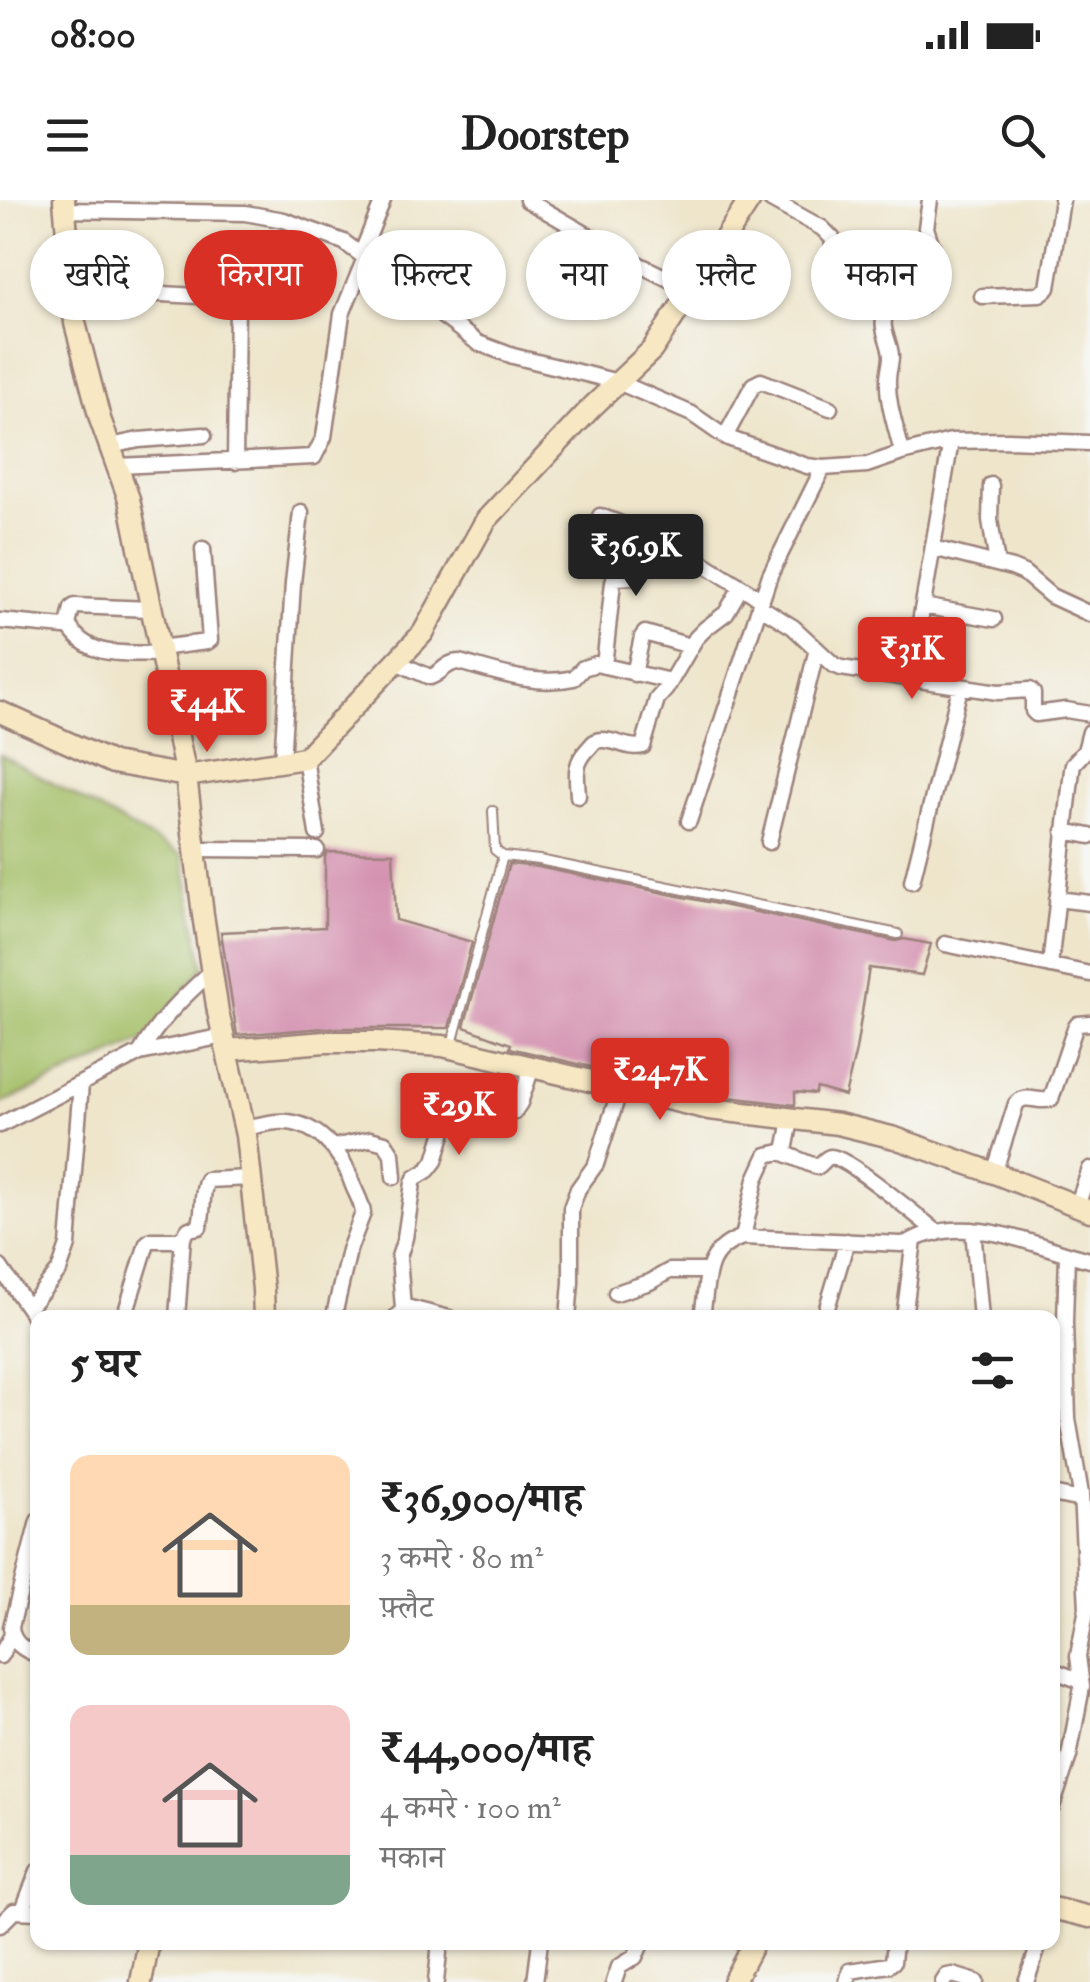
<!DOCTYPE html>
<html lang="hi">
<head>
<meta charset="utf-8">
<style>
	:root { --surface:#fff; --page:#f6f6f6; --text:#222; --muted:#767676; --accent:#d93025 }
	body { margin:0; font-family:"IM FELL Double Pica","Noto Serif Devanagari",serif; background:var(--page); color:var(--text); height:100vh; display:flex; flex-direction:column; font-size:38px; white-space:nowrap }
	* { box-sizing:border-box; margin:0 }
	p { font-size:32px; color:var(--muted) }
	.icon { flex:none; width:55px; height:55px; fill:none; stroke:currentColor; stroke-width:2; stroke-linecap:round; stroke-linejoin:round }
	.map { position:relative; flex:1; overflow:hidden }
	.side { position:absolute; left:30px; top:1110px; width:1030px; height:640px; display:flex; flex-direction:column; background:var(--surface); border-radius:20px; box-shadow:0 2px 8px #0004 }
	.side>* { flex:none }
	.hud { position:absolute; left:30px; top:30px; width:1030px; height:90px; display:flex; gap:20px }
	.price { position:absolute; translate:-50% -85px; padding:0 22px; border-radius:10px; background:var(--accent); color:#fff; font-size:32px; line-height:65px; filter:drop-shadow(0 2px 5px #0008) }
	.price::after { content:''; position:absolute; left:50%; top:60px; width:30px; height:22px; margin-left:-15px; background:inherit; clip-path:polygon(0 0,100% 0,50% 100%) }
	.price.active { background:#222; color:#fff }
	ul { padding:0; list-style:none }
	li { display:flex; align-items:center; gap:30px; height:250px; padding:0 40px }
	li span { display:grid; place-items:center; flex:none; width:280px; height:200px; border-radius:20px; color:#555 }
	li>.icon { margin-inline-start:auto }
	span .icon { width:120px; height:120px; fill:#fffc; stroke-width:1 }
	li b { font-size:42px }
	h2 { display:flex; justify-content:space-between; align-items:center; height:120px; padding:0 40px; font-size:42px }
	.chip { padding:0 35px; border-radius:45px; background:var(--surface); box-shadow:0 2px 8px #0004; font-size:35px; line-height:90px }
	.chip.active { background:var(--accent); color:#fff }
	.status { display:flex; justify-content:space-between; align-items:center; height:70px; padding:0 50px; background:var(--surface); direction:ltr }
	.status svg { height:28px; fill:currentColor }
	header { display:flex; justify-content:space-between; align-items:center; height:130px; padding:0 40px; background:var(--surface); font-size:45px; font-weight:700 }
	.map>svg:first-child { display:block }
</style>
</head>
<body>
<div class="status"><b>08:00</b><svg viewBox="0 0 49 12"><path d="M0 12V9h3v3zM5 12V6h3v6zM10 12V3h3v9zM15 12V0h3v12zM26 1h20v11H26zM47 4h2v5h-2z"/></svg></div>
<header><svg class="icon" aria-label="menu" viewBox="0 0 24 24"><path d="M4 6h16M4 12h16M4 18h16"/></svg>Doorstep<svg class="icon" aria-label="search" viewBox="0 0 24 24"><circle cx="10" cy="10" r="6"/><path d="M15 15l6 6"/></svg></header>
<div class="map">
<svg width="1090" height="1782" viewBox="0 0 1090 1782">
	<rect width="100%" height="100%" fill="#f6f6f2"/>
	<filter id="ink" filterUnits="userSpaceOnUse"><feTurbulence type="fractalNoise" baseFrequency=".01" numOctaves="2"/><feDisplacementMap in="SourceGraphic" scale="20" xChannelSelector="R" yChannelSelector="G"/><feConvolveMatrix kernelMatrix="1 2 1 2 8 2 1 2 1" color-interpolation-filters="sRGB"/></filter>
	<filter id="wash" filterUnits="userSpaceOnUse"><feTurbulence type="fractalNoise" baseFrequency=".0048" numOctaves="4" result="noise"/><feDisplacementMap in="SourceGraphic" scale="40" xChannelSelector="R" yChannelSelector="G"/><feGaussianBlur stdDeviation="2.25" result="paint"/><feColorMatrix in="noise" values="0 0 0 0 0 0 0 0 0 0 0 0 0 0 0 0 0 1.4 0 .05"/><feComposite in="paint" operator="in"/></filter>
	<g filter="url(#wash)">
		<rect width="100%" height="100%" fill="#eee5cb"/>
		<path fill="#a3be65" stroke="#766e48" stroke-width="2.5" d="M 0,554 L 183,656 L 203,767 L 147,839 L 0,904 Z"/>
		<g id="blocks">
			<path fill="#d491b0" d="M 327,652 L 393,653 L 396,720 L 472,742 L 449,828 L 324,828 L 237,835 L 221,732 L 325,727 L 325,657 Z
				M 509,664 L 538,667 L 896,741 L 904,739 L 931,744 L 922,775 L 869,768 L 856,850 L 845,896 L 817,888 L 815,894 L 795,892 L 795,905 L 711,895 L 510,848 L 511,844 L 464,827 Z"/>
		</g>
	</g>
	<g filter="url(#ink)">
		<use href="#blocks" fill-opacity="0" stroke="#9c827b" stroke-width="2.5"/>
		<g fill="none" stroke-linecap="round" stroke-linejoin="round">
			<g stroke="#9c827b" stroke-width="12">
				<path id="lane" d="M 493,611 L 495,650 L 503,656 L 539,660 L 898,734
					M 452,844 L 503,656"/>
			</g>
			<g stroke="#9c827b" stroke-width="19">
				<path id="street" d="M 527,0 L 634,62 L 691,90
					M 771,0 L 822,28 L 833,39 L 831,90
					M 64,10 L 245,13 L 284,20 L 344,42 L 478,143 L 513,156 L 618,182 L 692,214 L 725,237 L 807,266 L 823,268 L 867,265 L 902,253 L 951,241 L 1008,240 L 1090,243
					M 361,55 L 383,0
					M 72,89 L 234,98 L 237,104 L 235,262
					M 982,96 L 1040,94 L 1048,88 L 1062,0
					M 725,237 L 753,185 L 761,181 L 830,208
					M 110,246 L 139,240 L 204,235
					M 902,253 C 897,230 887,204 888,180 C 888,172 891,164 891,156 C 890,138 877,127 888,109 L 896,106 L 917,108 L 922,105 L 936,58 L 926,28 L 930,0
					M 117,266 L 314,257 L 324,237 L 342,114 L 365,58
					M 991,285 L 990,320 L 997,364
					M 600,316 L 669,342 L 761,399
					M 933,348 L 1012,368 L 1024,373 L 1051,396 L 1090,414
					M 759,406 L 793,427 L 834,465 L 841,468 L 998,492 L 1030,490 L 1033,493 L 1033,511 L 1036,514 L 1066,510 L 1090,514
					M 923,406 L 994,419
					M 0,421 L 64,427 L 68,425 L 72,408 L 75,406 L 150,409
					M 68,425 C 89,460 124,452 160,454
					M 159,448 L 207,442 L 210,440 L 203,349
					M 396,462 L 430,477 C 441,474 446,462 459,462 C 497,472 534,487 574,478 L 583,468 L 596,464 L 670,481
					M 604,466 L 613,382 L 614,378 L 632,377 L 638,374 L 649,334
					M 634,474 L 642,437 L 645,433 L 690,446
					M 910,480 L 951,241
					M 305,558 L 317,633
					M 282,562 L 293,383 L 301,312
					M 578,596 C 577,575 573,565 588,549 C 593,544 594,540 601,540 C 616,539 628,550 643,546 L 657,499 L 666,489 L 696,438 L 706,428 L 726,413 L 741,387
					M 689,621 L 770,375 L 823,268
					M 1064,631 L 1090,636
					M 769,642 L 817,449
					M 195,649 L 317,650
					M 912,681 L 960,488
					M 1057,699 L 1090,703
					M 945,744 L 1090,774
					M 1050,766 L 1072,570 L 1073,564 L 1085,551 L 1090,532
					M 140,853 C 159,820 184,796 212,771
					M 0,925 L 140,853 L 224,836
					M 245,928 C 255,926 266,923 277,922 C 314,919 342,951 352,983 C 356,994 362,1002 363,1013 L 349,1050 L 335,1111
					M 333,947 L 370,939 L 385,943 L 392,954 L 394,977
					M 781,952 L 817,967 C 822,964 825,958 830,957 C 844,954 923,1021 938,1033
					M 994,973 L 1016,904 C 1025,892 1039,904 1051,899 L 1075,828 L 1078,824 L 1090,823
					M 1077,1006 L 1090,969
					M 973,1030 L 981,1118
					M 743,1037 L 756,979 L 767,955 L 785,951 L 791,920
					M 0,1067 L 38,1122
					M 616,1093 L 650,1082 L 669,1071 L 709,1071
					M 29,1107 L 59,1071 L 68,1045 L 81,884
					M 403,1108 L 399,1057 L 405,1038 L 413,983 L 415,978 L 428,970 L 435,961 L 453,901 L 462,897 L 514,912 L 520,903 L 532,867
					M 703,1110 C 708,1075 705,1050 743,1037 L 901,1044 C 910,1043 914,1039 922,1036 C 931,1033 943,1031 953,1030 C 1000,1027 1045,1049 1090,1060
					M 124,1118 L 147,1043 L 151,1040 L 177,1040 L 183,1037 L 189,1029 L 199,1027 C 205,1012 200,994 207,980 L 251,978
					M 177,1118 L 183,1037
					M 395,1118 L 406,1107 L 449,1118
					M 568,1118 L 571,1082 L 571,1008 L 578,989 L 596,964 L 620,889
					M 824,1118 L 847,1041
					M 904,1118 L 914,1040
					M 1052,1294 L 1081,1300
					M 38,1321 L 11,1427 C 12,1443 24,1450 38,1455
					M 0,1456 L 12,1435
					M 1052,1470 L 1081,1481
					M 1052,1607 L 1069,1556 L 1082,1487 L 1078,1456 L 1087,1408 L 1081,1294 L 1068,1219 L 1065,1122 L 1067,1054
					M 23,1710 L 38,1671
					M 0,1725 L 14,1711 L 38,1712
					M 436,1782 L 440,1742
					M 535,1782 L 540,1742
					M 614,1782 L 619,1767 L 635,1757 L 642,1742
					M 847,1782 L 850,1771 L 889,1765 L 893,1762 L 895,1742
					M 943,1782 L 947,1776 L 953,1775 L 976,1782
					M 1026,1782 L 1040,1742"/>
			</g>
			<g stroke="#9c827b" stroke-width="25">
				<path id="secondary" d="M 64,0 L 75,123 L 100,219 L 129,299 L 186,576 L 203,715 L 218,812 L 246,935 L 263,1089 L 264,1118
					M 0,512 L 113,563 L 186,576 L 305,558 L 423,433 L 486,320 L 592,207 L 652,150 L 750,0
					M 227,850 L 325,842 L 376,842 L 443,846 L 709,909 L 838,924 L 895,938 L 994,973 L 1090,1011
					M 1052,1708 L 1090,1717
					M 141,1782 L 149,1742
					M 733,1782 L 754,1742"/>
			</g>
			<use href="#lane" stroke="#fff" stroke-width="8"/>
			<use href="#street" stroke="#fff" stroke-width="14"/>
			<use href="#secondary" stroke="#f7e8c3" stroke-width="20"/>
		</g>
	</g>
</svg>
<b class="price active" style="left:636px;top:399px">₹36.9K</b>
<b class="price" style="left:912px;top:502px">₹31K</b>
<b class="price" style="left:207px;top:555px">₹44K</b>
<b class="price" style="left:660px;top:923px">₹24.7K</b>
<b class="price" style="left:459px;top:958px">₹29K</b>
<div class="hud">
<a class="chip">खरीदें</a>
<a class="chip active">किराया</a>
<a class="chip">फ़िल्टर</a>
<a class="chip">नया</a>
<a class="chip">फ़्लैट</a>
<a class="chip">मकान</a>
</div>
<section class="side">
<h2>5 घर<svg class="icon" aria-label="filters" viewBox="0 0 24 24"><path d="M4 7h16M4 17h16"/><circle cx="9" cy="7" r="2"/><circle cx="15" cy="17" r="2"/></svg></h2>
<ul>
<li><span style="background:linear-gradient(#ffd9b3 75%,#c2b280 0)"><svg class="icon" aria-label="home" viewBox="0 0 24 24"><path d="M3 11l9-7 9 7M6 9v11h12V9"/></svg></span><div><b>₹36,900/माह</b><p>3 कमरे · 80 m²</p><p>फ़्लैट</p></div></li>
<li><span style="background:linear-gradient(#f6c9c9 75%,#7fa58c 0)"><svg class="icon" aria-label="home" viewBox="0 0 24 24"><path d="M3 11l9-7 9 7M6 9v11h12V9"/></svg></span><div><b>₹44,000/माह</b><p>4 कमरे · 100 m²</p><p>मकान</p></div></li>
</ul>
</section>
</div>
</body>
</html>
